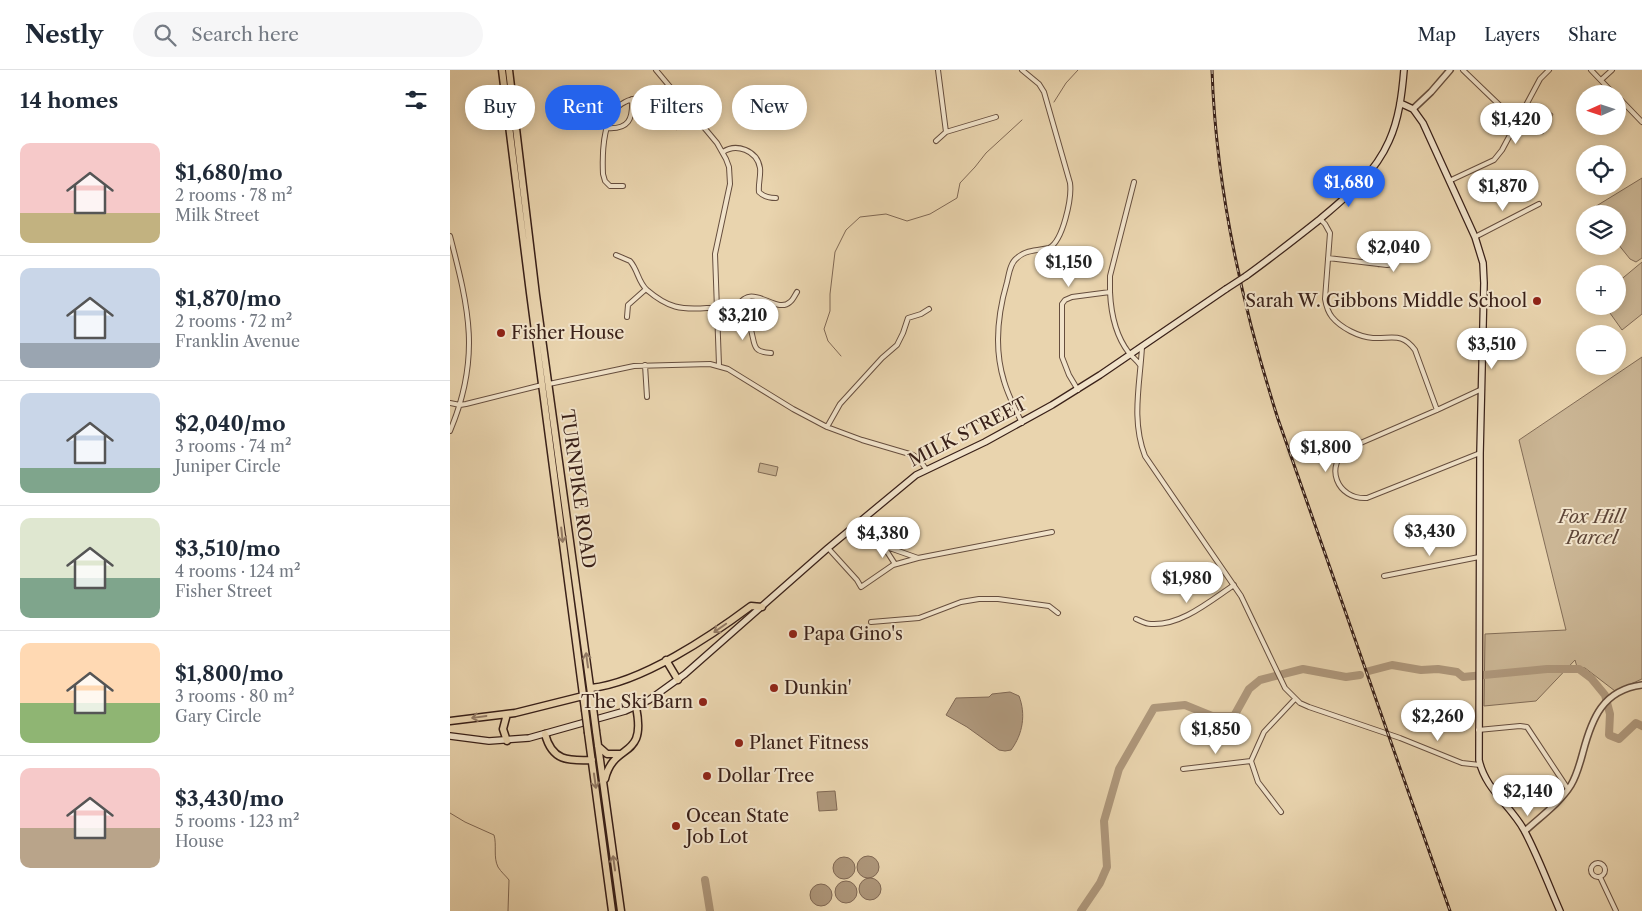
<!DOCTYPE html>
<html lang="en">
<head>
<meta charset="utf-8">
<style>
	:root { --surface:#fff; --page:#f6f6f7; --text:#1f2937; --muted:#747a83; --line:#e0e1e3; --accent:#2563eb }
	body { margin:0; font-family:"Libre Caslon Text",serif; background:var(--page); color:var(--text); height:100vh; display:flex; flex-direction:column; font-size:19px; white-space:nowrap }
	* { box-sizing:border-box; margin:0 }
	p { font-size:16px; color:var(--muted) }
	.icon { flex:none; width:28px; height:28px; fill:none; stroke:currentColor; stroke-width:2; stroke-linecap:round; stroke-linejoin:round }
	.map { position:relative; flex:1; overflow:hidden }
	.panel { display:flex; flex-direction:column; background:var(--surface); width:450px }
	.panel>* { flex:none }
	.banner { position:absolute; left:15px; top:15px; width:475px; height:45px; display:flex; gap:10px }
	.needle { width:32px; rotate:267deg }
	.buttons { position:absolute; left:1126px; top:15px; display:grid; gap:10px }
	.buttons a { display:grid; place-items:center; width:50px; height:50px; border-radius:50%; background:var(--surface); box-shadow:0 2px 12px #0003; font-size:25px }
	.price { position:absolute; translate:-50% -42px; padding:0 11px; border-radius:18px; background:#fff; color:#222; font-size:16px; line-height:32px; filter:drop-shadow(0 1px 2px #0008) }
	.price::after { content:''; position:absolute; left:50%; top:30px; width:15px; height:11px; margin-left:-8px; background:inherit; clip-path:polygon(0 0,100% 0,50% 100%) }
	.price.active { background:var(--accent); color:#fff }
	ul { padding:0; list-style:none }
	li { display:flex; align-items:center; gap:15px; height:125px; padding:0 20px }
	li+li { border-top:1px solid var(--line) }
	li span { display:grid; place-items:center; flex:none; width:140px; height:100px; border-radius:10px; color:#555 }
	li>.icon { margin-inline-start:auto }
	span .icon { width:60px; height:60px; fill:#fffc; stroke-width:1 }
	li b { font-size:21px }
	h2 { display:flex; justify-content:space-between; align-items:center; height:60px; padding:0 20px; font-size:21px }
	.chip { padding:0 18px; border-radius:22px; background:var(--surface); box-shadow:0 2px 12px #0003; font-size:18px; line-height:45px }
	.chip.active { background:var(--accent); color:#fff }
	header { display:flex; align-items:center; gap:30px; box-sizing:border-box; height:70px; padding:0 25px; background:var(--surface); border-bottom:1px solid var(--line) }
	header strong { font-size:24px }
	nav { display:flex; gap:28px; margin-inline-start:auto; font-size:18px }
	.search { width:350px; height:45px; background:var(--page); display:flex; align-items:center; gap:12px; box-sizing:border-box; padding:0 18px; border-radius:28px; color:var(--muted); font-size:19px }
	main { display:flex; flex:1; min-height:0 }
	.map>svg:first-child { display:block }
</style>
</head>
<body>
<header>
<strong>Nestly</strong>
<div class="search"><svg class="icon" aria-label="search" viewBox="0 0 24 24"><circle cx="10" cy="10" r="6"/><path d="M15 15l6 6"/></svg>Search here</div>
<nav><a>Map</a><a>Layers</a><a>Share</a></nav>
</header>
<main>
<section class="panel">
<h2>14 homes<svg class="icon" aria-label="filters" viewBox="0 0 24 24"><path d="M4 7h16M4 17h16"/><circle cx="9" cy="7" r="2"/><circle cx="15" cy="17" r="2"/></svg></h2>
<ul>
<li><span style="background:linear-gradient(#f6c9c9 70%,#c2b280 0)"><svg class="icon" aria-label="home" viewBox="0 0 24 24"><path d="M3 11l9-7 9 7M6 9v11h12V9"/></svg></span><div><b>$1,680/mo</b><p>2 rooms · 78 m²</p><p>Milk Street</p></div></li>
<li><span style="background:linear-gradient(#c9d6e8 75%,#9aa5b1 0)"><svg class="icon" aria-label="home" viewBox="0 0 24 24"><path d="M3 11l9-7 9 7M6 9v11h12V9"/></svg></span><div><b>$1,870/mo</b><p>2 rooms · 72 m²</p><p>Franklin Avenue</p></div></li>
<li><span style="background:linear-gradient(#c9d6e8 75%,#7fa58c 0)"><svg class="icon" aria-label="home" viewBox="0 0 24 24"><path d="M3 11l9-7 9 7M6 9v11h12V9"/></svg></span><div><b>$2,040/mo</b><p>3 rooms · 74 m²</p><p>Juniper Circle</p></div></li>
<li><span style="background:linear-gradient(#dfe7d0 60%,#7fa58c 0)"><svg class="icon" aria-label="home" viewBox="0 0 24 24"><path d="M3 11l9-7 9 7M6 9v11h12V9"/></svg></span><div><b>$3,510/mo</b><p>4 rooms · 124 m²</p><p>Fisher Street</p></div></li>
<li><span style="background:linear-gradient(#ffd9b3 60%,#8fb573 0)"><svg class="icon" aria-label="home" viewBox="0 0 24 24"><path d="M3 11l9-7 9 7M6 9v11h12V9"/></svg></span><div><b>$1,800/mo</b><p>3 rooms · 80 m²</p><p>Gary Circle</p></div></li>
<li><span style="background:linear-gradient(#f6c9c9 60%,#b9a48a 0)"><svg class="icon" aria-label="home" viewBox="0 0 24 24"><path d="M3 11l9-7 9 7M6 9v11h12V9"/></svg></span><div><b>$3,430/mo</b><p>5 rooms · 123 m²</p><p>House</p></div></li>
</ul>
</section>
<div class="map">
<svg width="1192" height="841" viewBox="0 0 1192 841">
	<rect width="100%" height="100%" fill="#e9d4ae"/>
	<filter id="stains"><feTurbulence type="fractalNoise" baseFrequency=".004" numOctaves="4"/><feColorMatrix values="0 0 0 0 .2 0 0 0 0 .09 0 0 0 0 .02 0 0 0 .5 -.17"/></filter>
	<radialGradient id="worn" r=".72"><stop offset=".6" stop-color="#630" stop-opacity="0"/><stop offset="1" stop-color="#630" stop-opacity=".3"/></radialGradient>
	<path fill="#cbb695" stroke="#826c57" d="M 1087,34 L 1103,44 L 1093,64 L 1076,55 Z
		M 1192,108 L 1192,188 L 1186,192 L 1180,189 L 1168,174 L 1168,144 L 1144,144 L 1143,138 Z
		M 1192,192 L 1192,244 L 1172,260 L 1155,236 L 1168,236 L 1168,212 Z
		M 1192,287 L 1192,609 L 1165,621 L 1135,598 L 1127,597 L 1125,590 L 1086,631 L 1034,636 L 1035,564 L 1116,560 L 1069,370 Z
		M 310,393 L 328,397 L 326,406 L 308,402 Z"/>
	<path fill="#ae977b" stroke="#806854" d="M 560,622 L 569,626 C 576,644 573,664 561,680 L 555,681 L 549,680 L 517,657 L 496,645 L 506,628 L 539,627 L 542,624 Z
		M 385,721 L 387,740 L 369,741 L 367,722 Z
		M407 797a11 11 0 1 1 22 0a11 11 0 1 1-22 0Z
		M383 798a11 11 0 1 1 22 0a11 11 0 1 1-22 0Z
		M409 819a11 11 0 1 1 22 0a11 11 0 1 1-22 0Z
		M385 822a11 11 0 1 1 22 0a11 11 0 1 1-22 0Z
		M360 825a11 11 0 1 1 22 0a11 11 0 1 1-22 0Z"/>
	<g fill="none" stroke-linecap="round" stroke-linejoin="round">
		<path stroke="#806854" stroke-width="1" d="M 604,32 L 616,13 L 628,0
			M 391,286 L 378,271 L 374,259 L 380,241 L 380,224 L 385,182 L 396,160 L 410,147 L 436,144 L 457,151 L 480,144 L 507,128 L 510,113 L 525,97 L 536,83 L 572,50
			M 0,743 L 15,752 L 44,765 C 47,775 43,787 48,797 C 51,802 56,806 59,810 L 58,841"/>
		<path stroke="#ae977b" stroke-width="8" d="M 919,601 L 942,595 L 971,600 L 988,599 L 1007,602 L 1013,607 L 1097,599 L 1129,599 L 1141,608 L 1155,625 L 1160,644 L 1159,665 L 1169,669 L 1186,653 L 1192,656
			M 255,810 L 260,841
			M 631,841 L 650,813 L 657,797 L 654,751 L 669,699 L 704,638 L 735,635 L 762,646 L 784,646 L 799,619 L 810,610 L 853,599 L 896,607 L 910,605"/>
		<g stroke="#664e3e" stroke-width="6">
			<path id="minor" d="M 206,0 L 267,73 L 276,89 L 279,97 L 280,114 L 265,184 L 269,295
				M 488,0 L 496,62
				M 1013,0 L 1067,52
				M 1141,0 L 1164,24
				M 1151,10 L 1162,0
				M 1168,27 L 1192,52
				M 227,57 L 259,32
				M 156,58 C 179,60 183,49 182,29
				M 486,71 L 496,62 L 546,47
				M 273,82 C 286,73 307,80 310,98 C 311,106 308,114 309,122 C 314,127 319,128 326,128
				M 999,111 L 1044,90 L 1052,80 L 1090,9 L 1099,0
				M 173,116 L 160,116 L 155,111 L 153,104 C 152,82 153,42 175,32 C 182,28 190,28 198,26 C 206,24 213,20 220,17
				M 870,149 L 875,154 L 880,163 L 875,229 C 876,235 878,242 882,247 C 891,258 909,267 923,268 C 942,269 952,262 965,280 L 987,340
				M 0,166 C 19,239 31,288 0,361
				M 1025,167 L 1089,134
				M 166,185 L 180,191 C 188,200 188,212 197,220 C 218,238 231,240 257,238 C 266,238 276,237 284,241 C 290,245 297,251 300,257 C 306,273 300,282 321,283
				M 878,188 L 937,195 L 942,194 L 945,191 L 944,184 L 939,180 L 934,182 L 928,194
				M 660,222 L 660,206 L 684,112
				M 285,242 C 299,206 325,246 340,232 C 343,230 345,225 347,222
				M 177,247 L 178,235 L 196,219
				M 692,277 C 690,314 681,350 695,386 L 791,526 L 835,618 L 850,633 L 859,637 L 950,668 L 1012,693 L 1030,695
				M 195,295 L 197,327
				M 99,314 L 184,296 L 260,294 L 278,299 L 343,339 L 377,357 L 412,370 L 463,385 L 468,388 L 476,399
				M 628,320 L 619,305 L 612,287 L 612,234 L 615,230 L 622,227 L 660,222 C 661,244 665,265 679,283 C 683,288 687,290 690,295
				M 0,333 L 10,335 L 16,334 L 92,315
				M 572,353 C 565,339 558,325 554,311 C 544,279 548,243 557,212 C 559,204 560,193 567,188 C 575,180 589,180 599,178 C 613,171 622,128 620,113 L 594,22 L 589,14 L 572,0
				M 377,357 L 390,334 L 432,288 L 447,275 L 453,263 L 458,248 L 471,244 L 479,239
				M 1030,383 L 917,428 C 887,430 873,395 899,378 L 987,340 L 1032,319
				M 412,450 L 434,476 L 468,488 L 602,462
				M 434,477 L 445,494
				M 378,478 L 407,510 L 411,517 L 443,495 L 468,488
				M 934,506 L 1029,487
				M 686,549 C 691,551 695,554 701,554 C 731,556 760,531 784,515
				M 421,552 L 469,548 L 511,532 L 529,529 L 548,529 L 599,536 L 608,543
				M 1028,660 L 1070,656 L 1077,657 L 1118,719
				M 733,699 L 801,691
				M 831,742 L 808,712 L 801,691 L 814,662 L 845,629
				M1141 800a7 7 0 1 1 14 0a7 7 0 1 1-14 0Z
				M 1150,807 L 1166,841"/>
		</g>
		<g stroke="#664e3e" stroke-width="8">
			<path id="tertiary" d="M 963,39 L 981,22 L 1000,0
				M 1075,761 C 1090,747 1110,733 1121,715 C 1127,705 1130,693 1133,682 C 1142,648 1153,620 1192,615"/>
		</g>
		<g stroke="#3a2119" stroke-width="8">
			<path id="secondary" d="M 950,33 L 963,39 L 973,53 L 1025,167 L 1033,193 L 1034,213 L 1030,383 L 1029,690 C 1035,719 1061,736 1074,760 C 1088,786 1098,814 1110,841
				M 796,206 C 821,188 845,169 869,150 C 896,127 924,105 939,71 C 949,49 952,24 954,0
				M 0,666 L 39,671 L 79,668 L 175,641 L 199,630 L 235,604 L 378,478 L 466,405 L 535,372 L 602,335 L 650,305 L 776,219"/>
		</g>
		<g stroke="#3a2119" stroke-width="9">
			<path id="trunk" d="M 52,0 L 80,223 L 135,640
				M 59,0 L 86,225 L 143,638
				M 216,590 L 228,610
				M 141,618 C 191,613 261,566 301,536 L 312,537
				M 57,644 L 53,659 L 57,671
				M 0,651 L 65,643 L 133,626
				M 146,661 L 171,841
				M 138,663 L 162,841
				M 95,664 C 102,691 118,691 142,690
				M 148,676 L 157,684 L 170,684
				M 155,709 C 164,671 197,691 186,637"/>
		</g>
		<use href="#minor" stroke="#f1e3ca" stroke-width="4"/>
		<use href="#tertiary" stroke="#f1e3ca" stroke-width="5"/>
		<use href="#secondary" stroke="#f1e3ca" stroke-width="5.5"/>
		<use href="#trunk" stroke="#e9d4ae" stroke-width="6"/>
		<g stroke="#3a2119" stroke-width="3">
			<path id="rail" d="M 762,0 C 766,120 792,236 828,349 L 1000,841"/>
		</g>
		<use href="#rail" stroke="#f1e3ca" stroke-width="1" stroke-dasharray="4" stroke-linecap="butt"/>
		<g stroke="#3a2119" stroke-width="8" stroke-linecap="butt">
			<path id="secondary-bridge" d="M 776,219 L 796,206"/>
		</g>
		<g stroke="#3a2119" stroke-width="9" stroke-linecap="butt">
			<path id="trunk-bridge" d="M 143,638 L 146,661
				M 135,640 L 138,663"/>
		</g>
		<use href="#secondary-bridge" stroke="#f1e3ca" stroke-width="5.5"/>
		<use href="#trunk-bridge" stroke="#e9d4ae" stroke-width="6"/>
	</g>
	<defs><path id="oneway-shaft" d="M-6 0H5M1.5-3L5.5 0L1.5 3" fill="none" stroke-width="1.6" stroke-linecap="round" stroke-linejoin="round" transform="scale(1.25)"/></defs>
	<g stroke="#927a64">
		<use href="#oneway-shaft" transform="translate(112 465) rotate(84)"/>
		<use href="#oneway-shaft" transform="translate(270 558) rotate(145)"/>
		<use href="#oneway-shaft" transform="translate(137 590) rotate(-98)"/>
		<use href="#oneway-shaft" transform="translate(29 647) rotate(172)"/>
		<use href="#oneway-shaft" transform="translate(145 711) rotate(82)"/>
		<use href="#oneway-shaft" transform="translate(164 793) rotate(-98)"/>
	</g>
	<g fill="#8f2418" stroke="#f1e3ca" stroke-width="2">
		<circle cx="1087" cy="231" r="5"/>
		<circle cx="51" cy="263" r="5"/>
		<circle cx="343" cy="564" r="5"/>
		<circle cx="324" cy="618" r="5"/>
		<circle cx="253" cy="632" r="5"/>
		<circle cx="289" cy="673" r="5"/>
		<circle cx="257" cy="706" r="5"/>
		<circle cx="226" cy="756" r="5"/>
	</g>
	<g text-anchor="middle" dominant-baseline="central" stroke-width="4" stroke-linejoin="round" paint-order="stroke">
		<g font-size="18" fill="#3a2119" stroke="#f1e3ca" text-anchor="start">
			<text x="1077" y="231" text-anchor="end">Sarah W. Gibbons Middle School</text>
			<text x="61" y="263">Fisher House</text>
			<text x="353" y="564">Papa Gino's</text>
			<text x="334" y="618">Dunkin'</text>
			<text x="243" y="632" text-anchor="end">The Ski Barn</text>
			<text x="299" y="673">Planet Fitness</text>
			<text x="267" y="706">Dollar Tree</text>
			<text x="236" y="746">Ocean State<tspan x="236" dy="21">Job Lot</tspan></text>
		</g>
		<g font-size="18" fill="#3a2119" stroke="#f1e3ca">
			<text transform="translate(518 362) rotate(-27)">MILK STREET</text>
			<text transform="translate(128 419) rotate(82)">TURNPIKE ROAD</text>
		</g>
		<g font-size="18" font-style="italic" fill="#5e4638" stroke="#f1e3ca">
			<text x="1142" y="447">Fox Hill<tspan x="1142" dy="21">Parcel</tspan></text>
		</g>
	</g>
	<rect width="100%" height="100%" filter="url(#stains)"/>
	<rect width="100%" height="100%" fill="url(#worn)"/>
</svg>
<div class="buttons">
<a><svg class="needle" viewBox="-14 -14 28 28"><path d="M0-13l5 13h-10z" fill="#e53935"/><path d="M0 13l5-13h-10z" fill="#747a83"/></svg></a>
<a><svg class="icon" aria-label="locate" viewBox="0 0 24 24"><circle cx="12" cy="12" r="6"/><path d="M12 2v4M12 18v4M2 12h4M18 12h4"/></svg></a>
<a><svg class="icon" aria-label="layers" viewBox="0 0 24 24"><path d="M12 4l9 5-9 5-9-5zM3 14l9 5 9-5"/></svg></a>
<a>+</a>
<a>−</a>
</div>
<b class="price" style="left:1066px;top:75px">$1,420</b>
<b class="price active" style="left:899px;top:138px">$1,680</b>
<b class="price" style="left:1053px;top:142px">$1,870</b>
<b class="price" style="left:944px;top:203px">$2,040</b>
<b class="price" style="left:619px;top:218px">$1,150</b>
<b class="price" style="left:293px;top:271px">$3,210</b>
<b class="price" style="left:1042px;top:300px">$3,510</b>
<b class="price" style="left:876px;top:403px">$1,800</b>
<b class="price" style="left:980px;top:487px">$3,430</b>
<b class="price" style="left:433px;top:489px">$4,380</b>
<b class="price" style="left:737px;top:534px">$1,980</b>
<b class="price" style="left:988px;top:672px">$2,260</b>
<b class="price" style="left:766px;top:685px">$1,850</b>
<b class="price" style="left:1078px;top:747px">$2,140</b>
<div class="banner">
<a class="chip">Buy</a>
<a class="chip active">Rent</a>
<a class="chip">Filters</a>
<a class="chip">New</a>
</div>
</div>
</main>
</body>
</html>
